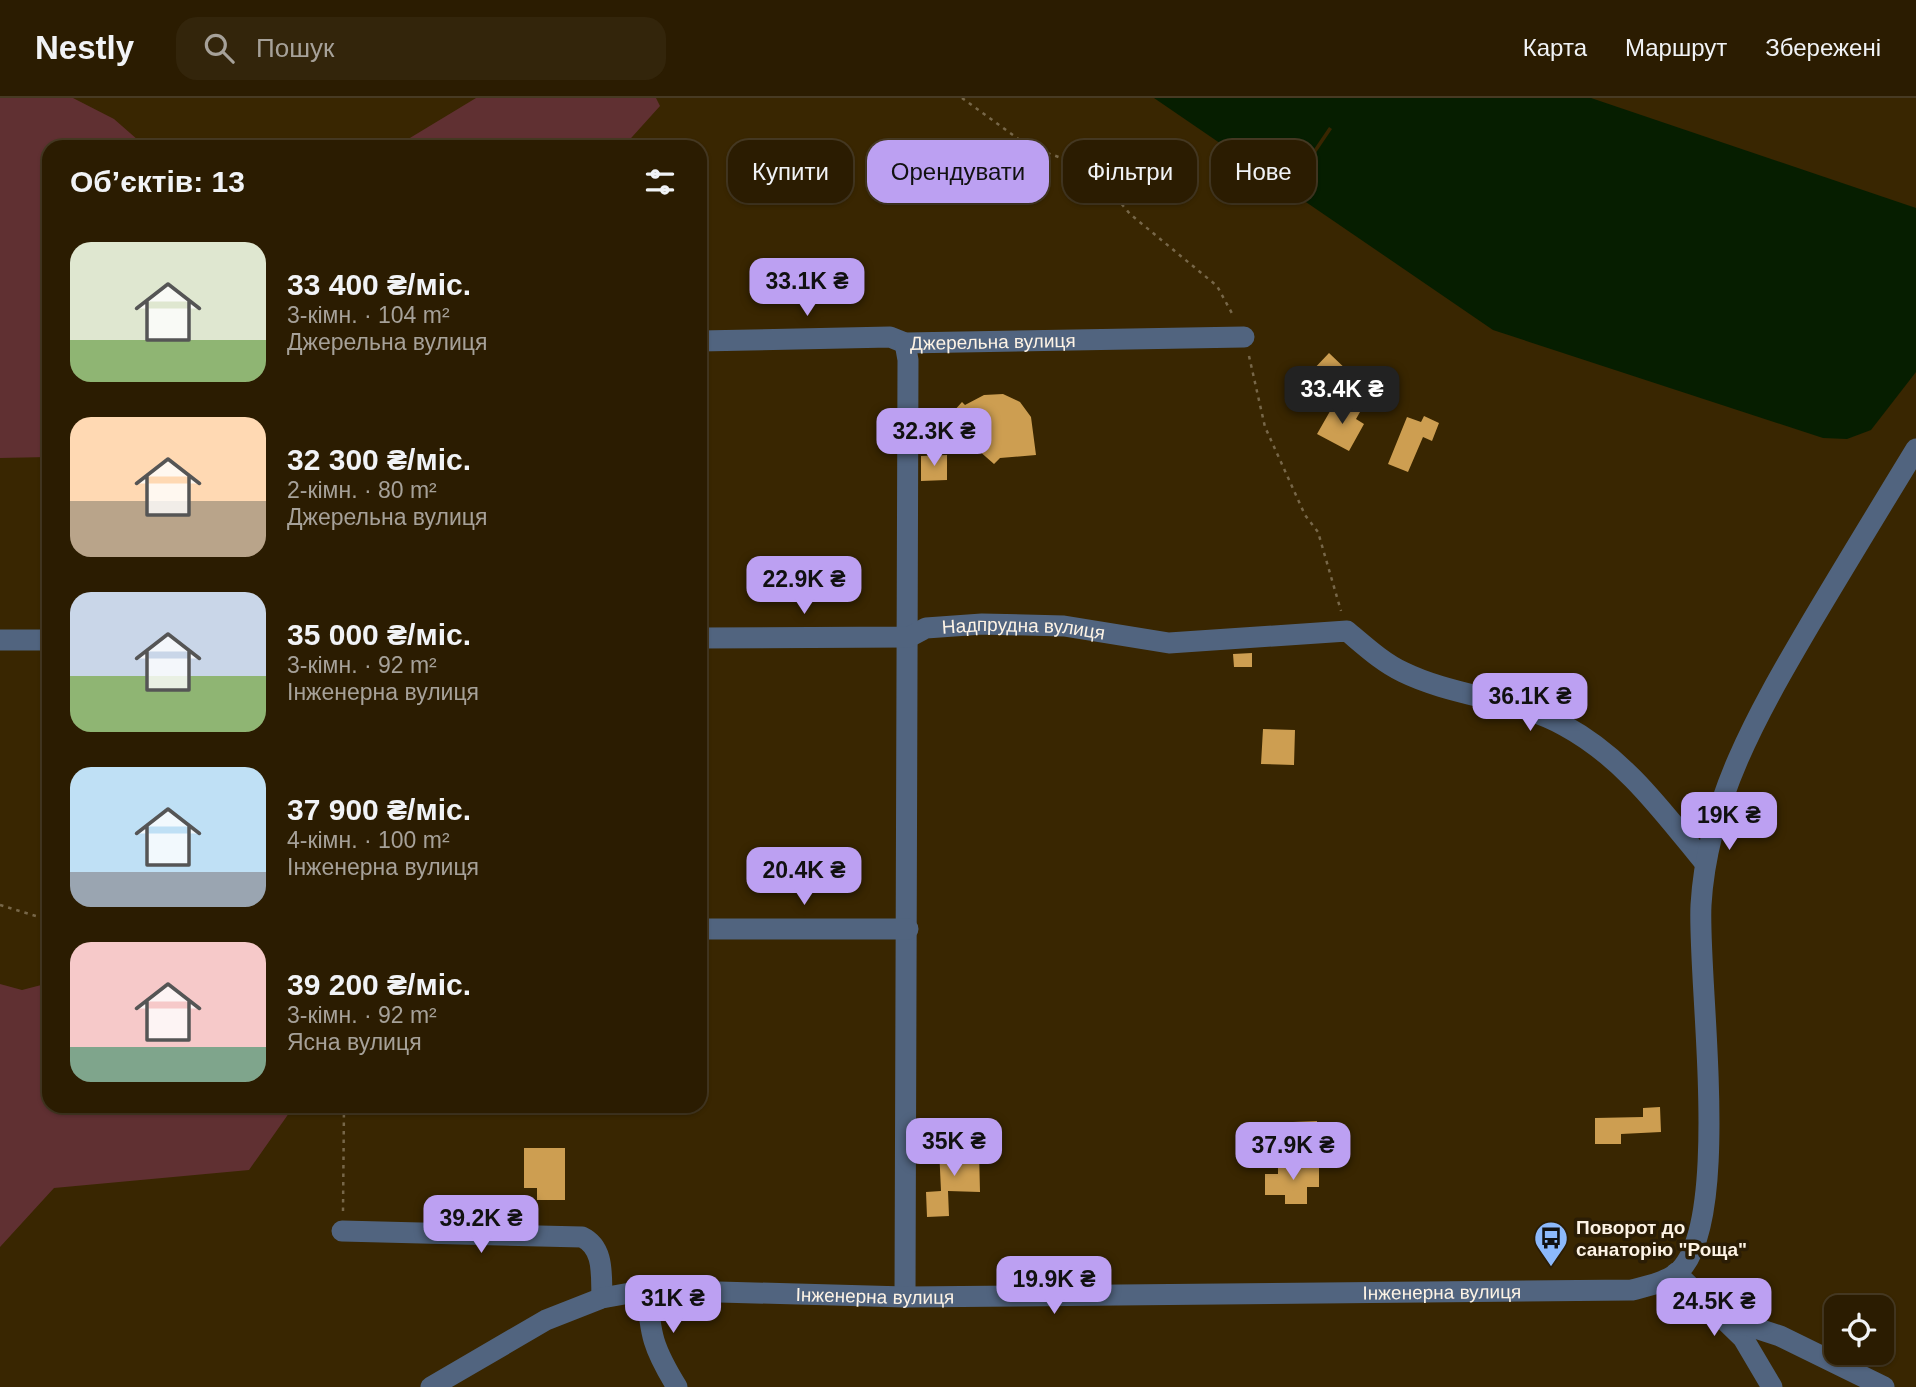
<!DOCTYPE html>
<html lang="uk">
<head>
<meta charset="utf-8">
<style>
	:root { --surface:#2b1c01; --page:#33250b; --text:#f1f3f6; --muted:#a6a199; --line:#473a23; --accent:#bca0f2 }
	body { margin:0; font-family:Arial,sans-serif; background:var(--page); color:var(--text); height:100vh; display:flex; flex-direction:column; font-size:26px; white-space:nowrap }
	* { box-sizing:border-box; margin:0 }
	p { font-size:23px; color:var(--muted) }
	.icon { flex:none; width:38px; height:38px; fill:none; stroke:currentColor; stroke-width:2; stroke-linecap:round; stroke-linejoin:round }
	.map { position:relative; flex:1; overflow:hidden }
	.details { position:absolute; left:42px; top:42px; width:665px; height:973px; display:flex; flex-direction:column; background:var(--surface); border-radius:21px; box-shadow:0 2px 5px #0004,0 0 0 2px var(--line) }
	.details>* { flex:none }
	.hud { position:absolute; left:728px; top:42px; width:665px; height:63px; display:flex; gap:14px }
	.tools { position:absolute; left:1824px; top:1197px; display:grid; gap:14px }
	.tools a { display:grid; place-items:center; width:70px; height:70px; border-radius:14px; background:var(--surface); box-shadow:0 2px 5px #0004,0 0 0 2px var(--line); font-size:35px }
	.price { position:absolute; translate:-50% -60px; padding:0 16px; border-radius:14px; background:var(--accent); color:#111; font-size:23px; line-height:46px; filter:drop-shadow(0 2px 4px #0008) }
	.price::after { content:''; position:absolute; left:50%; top:42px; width:21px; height:16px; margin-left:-10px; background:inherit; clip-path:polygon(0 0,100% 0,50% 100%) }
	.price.active { background:#222; color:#fff }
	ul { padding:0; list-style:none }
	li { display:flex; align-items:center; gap:21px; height:175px; padding:0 28px }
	li span { display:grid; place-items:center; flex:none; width:196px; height:140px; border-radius:21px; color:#555 }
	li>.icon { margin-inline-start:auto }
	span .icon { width:84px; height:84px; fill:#fffc; stroke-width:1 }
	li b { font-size:30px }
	h2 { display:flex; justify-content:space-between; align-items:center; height:84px; padding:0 28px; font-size:30px }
	.pill { padding:0 24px; border-radius:21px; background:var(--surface); box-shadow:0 2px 5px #0004,0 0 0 2px var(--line); font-size:24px; line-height:63px }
	.pill.active { background:var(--accent); color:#111 }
	header { display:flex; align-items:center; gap:42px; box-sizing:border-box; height:98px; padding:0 35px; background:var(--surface); border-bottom:2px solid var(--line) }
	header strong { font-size:33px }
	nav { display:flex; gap:38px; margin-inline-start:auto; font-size:24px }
	.search { width:490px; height:63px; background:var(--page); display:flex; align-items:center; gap:18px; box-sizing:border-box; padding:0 24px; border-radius:21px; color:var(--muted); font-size:26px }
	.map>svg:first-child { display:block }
</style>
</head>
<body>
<header>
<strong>Nestly</strong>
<div class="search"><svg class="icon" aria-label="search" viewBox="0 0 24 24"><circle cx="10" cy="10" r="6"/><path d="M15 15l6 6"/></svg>Пошук</div>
<nav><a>Карта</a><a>Маршрут</a><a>Збережені</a></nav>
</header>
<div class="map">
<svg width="1916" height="1289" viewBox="0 0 1916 1289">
	<rect width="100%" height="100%" fill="#392601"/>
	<path fill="#603032" d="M 0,0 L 73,0 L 114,21 L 146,49 L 49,49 L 49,359 L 0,360 Z
		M 476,0 L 656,0 L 660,8 L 623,49 L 395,49 Z
		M 49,885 L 49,1008 L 294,1008 L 249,1072 L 54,1090 L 0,1149 L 0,886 L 22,892 Z"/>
	<path fill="#061e00" d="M 1154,0 L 1591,0 L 1916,110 L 1916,274 L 1871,332 L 1847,341 L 1823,340 L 1493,232 Z"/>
	<path fill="#392601" d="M 1329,29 L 1332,31 L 1288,96 L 1302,73 L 1289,65 L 1292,63 L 1302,69 Z"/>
	<path fill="#cd9e51" d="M 1329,255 L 1351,276 L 1336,291 L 1311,274 Z
		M 1003,296 L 1020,304 L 1031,319 L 1036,357 L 1000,360 L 994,366 L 945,323 L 962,304 L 965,307 L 984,297 Z
		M 1337,301 L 1360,314 L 1356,321 L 1364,326 L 1349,353 L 1317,336 Z
		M 1424,318 L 1439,325 L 1432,343 L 1423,339 L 1408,374 L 1388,366 L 1407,319 L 1421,324 Z
		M 947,357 L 947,382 L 921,383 L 921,358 Z
		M 1252,555 L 1252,569 L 1234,569 L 1233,556 Z
		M 1263,631 L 1295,632 L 1294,667 L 1261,666 Z
		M 1660,1009 L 1661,1034 L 1621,1036 L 1621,1046 L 1595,1046 L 1595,1020 L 1643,1019 L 1643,1010 Z
		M 1317,1023 L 1318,1039 L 1294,1040 L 1293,1024 Z
		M 961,1049 L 961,1053 L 979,1052 L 980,1094 L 948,1093 L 949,1118 L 927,1119 L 926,1094 L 941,1093 L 939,1050 Z
		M 524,1050 L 565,1050 L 565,1102 L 537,1102 L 537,1090 L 524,1090 Z
		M 1278,1065 L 1319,1065 L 1319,1089 L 1307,1089 L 1307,1106 L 1285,1106 L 1285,1097 L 1265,1097 L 1265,1076 L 1278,1076 Z"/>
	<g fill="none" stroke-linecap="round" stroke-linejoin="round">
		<path stroke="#776749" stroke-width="2.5" stroke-dasharray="3.5 5" stroke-linecap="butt" d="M 962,0 L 1028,48 L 1092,71 L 1130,116 L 1217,188 L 1234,219
			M 1249,258 L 1265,329 L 1305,417 L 1318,434 L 1341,513
			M 0,807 L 49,822
			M 343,1113 L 344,1008"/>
		<g stroke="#51647f" stroke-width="21">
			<path id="s1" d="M 700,243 L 890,239 L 905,245 L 1244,239"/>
			<path d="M 905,245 L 908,262 L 905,1199"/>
			<path id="s2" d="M 700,540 L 909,539 L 926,530 L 982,526 L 1064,528 L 1169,545 L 1347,533 C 1365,548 1382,564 1403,574 C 1454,599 1515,600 1565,628 C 1624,660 1663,714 1705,765"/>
			<path d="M 0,542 L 49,542"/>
			<path d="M 700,831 L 908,831"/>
			<path d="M 342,1133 L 582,1139 C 605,1150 601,1178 602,1200"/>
			<path d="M 1676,1175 L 1743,1240 L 1772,1289"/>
			<path d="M 647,1192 C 650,1237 653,1250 677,1289"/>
			<path d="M 1725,1220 L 1780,1238 L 1884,1289"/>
			<path id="s3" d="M 431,1289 L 546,1222 L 602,1200 L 647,1192 L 905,1199 L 1632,1192 C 1647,1188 1664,1185 1676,1176 C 1734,1130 1697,881 1701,807 C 1707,703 1758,615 1809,528 C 1844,469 1880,410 1916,351"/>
		</g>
	</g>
	<defs>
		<g id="bus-pin" transform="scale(1.75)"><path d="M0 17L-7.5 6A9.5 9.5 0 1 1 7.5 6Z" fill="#8cb9fc" stroke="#2b1d05"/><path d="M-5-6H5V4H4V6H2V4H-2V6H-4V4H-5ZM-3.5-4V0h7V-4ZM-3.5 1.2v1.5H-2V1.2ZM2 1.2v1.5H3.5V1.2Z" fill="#111"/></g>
	</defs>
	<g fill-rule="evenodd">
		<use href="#bus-pin" x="1551" y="1140"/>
	</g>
	<g text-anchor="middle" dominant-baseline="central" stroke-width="7" stroke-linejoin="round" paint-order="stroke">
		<g font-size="19" fill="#fdf3e5" stroke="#2b1d05">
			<text stroke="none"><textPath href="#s1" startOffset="294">Джерельна вулиця</textPath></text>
			<text stroke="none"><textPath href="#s2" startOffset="326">Надпрудна вулиця</textPath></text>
			<text stroke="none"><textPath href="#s3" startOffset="1034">Інженерна вулиця</textPath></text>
			<text stroke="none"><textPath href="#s3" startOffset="467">Інженерна вулиця</textPath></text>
		</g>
		<g font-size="19" font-weight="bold" fill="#fdf3e5" stroke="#2b1d05" text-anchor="start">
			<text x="1576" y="1129">Поворот до<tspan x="1576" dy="22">санаторію "Роща"</tspan></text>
		</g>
	</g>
</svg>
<div class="tools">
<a><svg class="icon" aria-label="locate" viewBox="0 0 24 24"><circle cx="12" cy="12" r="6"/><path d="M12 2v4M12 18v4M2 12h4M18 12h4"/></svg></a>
</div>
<b class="price" style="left:807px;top:220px">33.1K ₴</b>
<b class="price active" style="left:1342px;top:328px">33.4K ₴</b>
<b class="price" style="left:934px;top:370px">32.3K ₴</b>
<b class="price" style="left:804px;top:518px">22.9K ₴</b>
<b class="price" style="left:1530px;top:635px">36.1K ₴</b>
<b class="price" style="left:1729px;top:754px">19K ₴</b>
<b class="price" style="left:804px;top:809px">20.4K ₴</b>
<b class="price" style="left:954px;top:1080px">35K ₴</b>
<b class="price" style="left:1293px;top:1084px">37.9K ₴</b>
<b class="price" style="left:481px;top:1157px">39.2K ₴</b>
<b class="price" style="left:1054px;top:1218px">19.9K ₴</b>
<b class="price" style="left:673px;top:1237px">31K ₴</b>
<b class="price" style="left:1714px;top:1240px">24.5K ₴</b>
<div class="hud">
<a class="pill">Купити</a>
<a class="pill active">Орендувати</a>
<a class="pill">Фільтри</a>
<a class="pill">Нове</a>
</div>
<section class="details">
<h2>Об’єктів: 13<svg class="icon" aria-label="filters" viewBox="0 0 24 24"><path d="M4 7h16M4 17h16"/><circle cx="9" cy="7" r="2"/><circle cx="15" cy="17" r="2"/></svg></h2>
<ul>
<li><span style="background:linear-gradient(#dfe7d0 70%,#8fb573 0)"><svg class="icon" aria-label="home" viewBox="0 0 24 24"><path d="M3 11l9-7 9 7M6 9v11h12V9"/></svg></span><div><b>33 400 ₴/міс.</b><p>3-кімн. · 104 m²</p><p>Джерельна вулиця</p></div></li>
<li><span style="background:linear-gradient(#ffd9b3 60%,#b9a48a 0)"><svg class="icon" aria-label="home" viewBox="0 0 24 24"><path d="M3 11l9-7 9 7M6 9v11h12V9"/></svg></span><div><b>32 300 ₴/міс.</b><p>2-кімн. · 80 m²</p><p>Джерельна вулиця</p></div></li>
<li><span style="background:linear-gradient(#c9d6e8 60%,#8fb573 0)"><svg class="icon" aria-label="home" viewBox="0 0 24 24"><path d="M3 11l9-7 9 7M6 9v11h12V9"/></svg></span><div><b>35 000 ₴/міс.</b><p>3-кімн. · 92 m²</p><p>Інженерна вулиця</p></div></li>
<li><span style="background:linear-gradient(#bfe0f5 75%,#9aa5b1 0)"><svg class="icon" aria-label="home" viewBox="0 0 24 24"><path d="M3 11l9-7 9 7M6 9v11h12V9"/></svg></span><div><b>37 900 ₴/міс.</b><p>4-кімн. · 100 m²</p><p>Інженерна вулиця</p></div></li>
<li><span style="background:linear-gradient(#f6c9c9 75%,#7fa58c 0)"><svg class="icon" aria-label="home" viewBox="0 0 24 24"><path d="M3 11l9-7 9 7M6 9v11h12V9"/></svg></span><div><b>39 200 ₴/міс.</b><p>3-кімн. · 92 m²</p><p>Ясна вулиця</p></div></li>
</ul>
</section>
</div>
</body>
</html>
